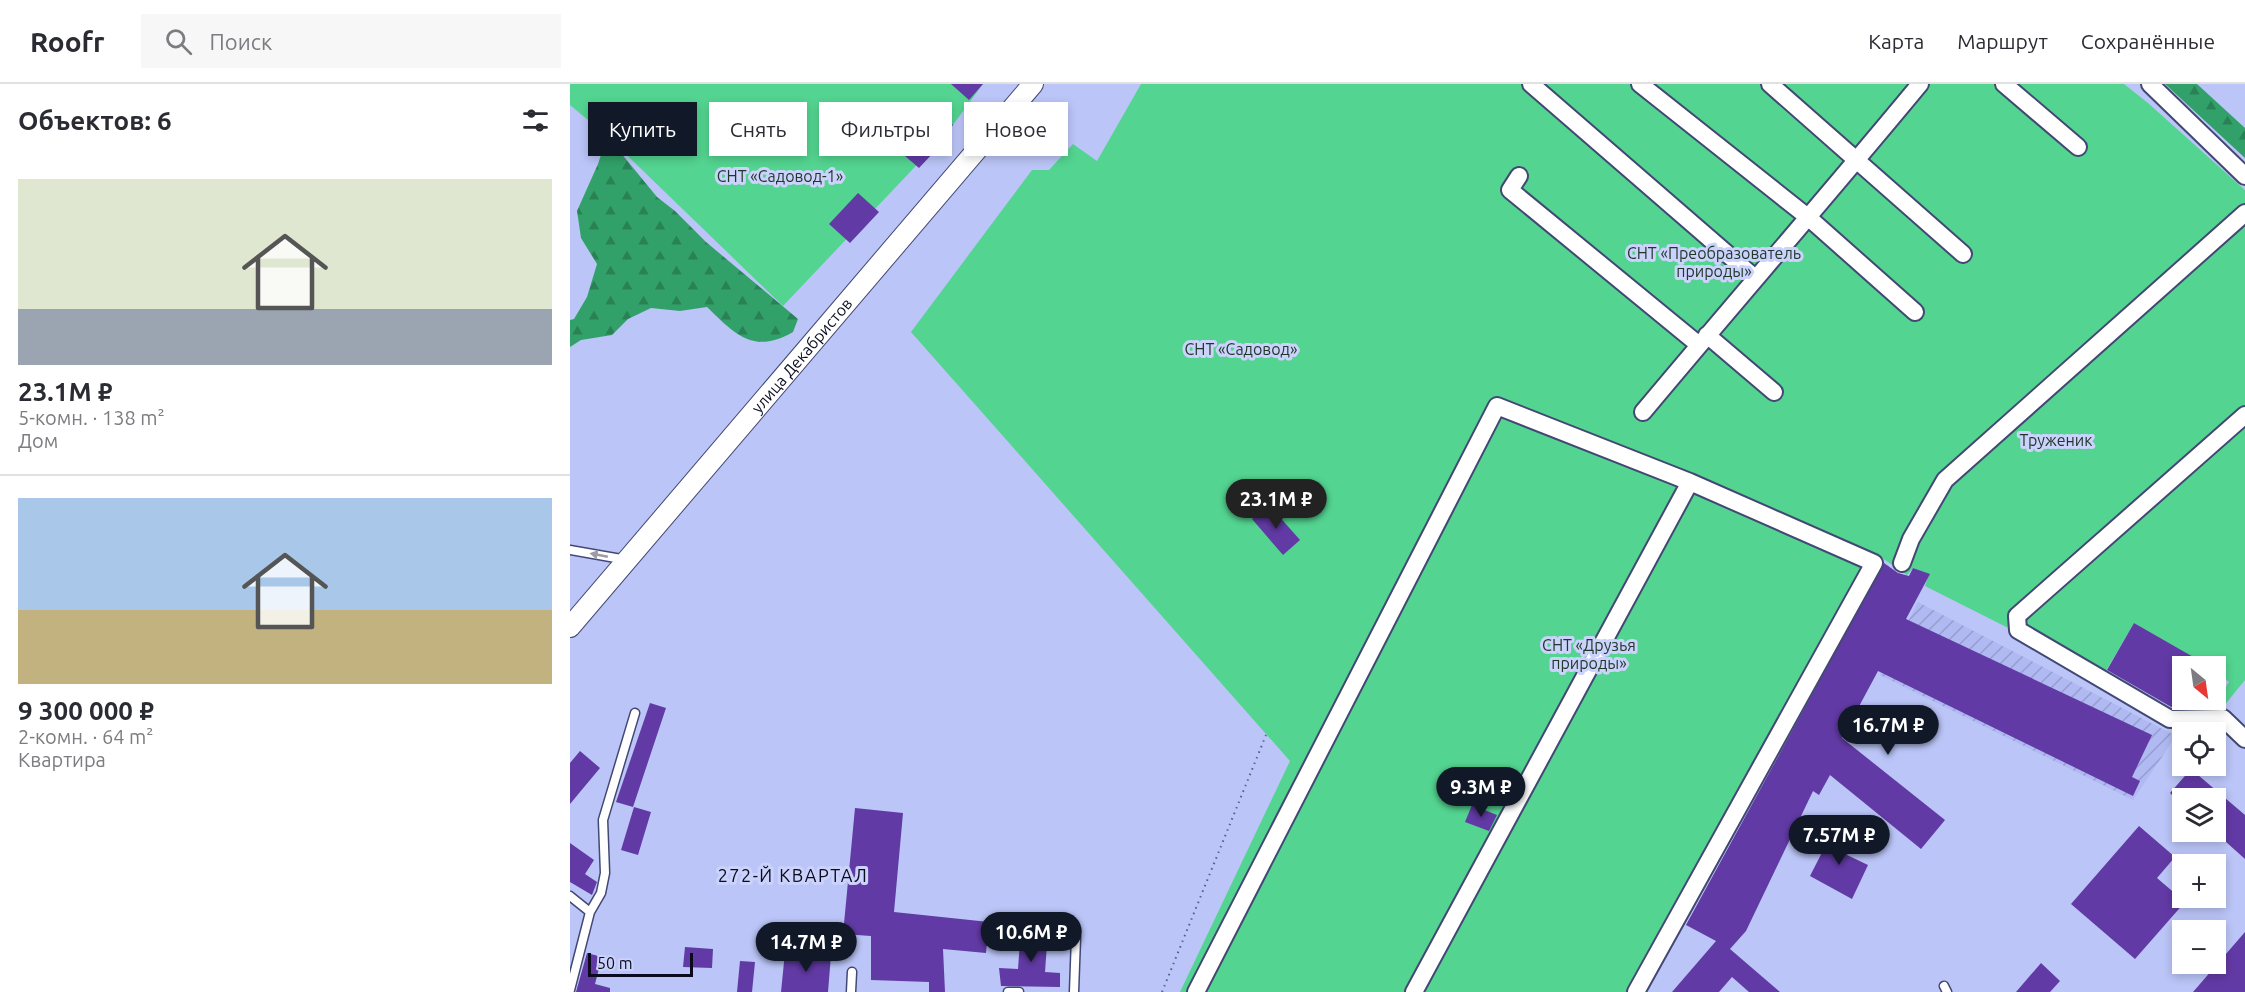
<!DOCTYPE html>
<html lang="ru">
<head>
<meta charset="utf-8">
<style>
	:root { --surface:#fff; --page:#f7f7f7; --text:#2b2b33; --muted:#7c7c81; --line:#e1e1e2; --accent:#111827 }
	body { margin:0; font-family:Ubuntu,sans-serif; background:var(--page); color:var(--text); height:100vh; display:flex; flex-direction:column; font-size:22px; white-space:nowrap }
	* { box-sizing:border-box; margin:0 }
	p { font-size:20px; color:var(--muted) }
	.icon { flex:none; width:33px; height:33px; fill:none; stroke:currentColor; stroke-width:2; stroke-linecap:round; stroke-linejoin:round }
	.map { position:relative; flex:1; overflow:hidden }
	.panel { display:flex; flex-direction:column; background:var(--surface); width:570px }
	.panel>* { flex:none }
	.guide { position:absolute; left:18px; top:18px; width:570px; height:54px; display:flex; gap:12px }
	.needle { width:39px; rotate:151deg }
	.fabs { position:absolute; left:1602px; top:572px; display:grid; gap:12px }
	.fabs a { display:grid; place-items:center; width:54px; height:54px; border-radius:0px; background:var(--surface); box-shadow:0 3px 9px #0003; font-size:30px }
	.scale { position:absolute; left:18px; bottom:15px; width:105px; box-sizing:border-box; padding-left:6px; border:3px solid #0a0c1d; border-top:0; font-size:16px; line-height:21px; white-space:nowrap; color:#0a0c1d; -webkit-text-stroke:4px #cbd2fb; paint-order:stroke }
	.price { position:absolute; translate:-50% -51px; padding:0 14px; border-radius:21px; background:var(--accent); color:#fff; font-size:20px; line-height:39px; filter:drop-shadow(0 2px 3px #0008) }
	.price::after { content:''; position:absolute; left:50%; top:36px; width:18px; height:14px; margin-left:-9px; background:inherit; clip-path:polygon(0 0,100% 0,50% 100%) }
	.price.active { background:#222; color:#fff }
	ul { padding:0; list-style:none }
	li { display:grid; align-content:center; gap:12px; height:318px; padding:0 18px }
	li+li { border-top:2px solid var(--line) }
	li span { display:grid; place-items:center; height:186px; border-radius:0px; color:#555 }
	li>.icon { margin-inline-start:auto }
	span .icon { width:108px; height:108px; fill:#fffc; stroke-width:1 }
	li b { font-size:26px }
	h2 { display:flex; justify-content:space-between; align-items:center; height:72px; padding:0 18px; font-size:26px }
	.chip { padding:0 21px; border-radius:0px; background:var(--surface); box-shadow:0 3px 9px #0003; font-size:21px; line-height:54px }
	.chip.active { background:var(--accent); color:#fff }
	header { display:flex; align-items:center; gap:36px; box-sizing:border-box; height:84px; padding:0 30px; background:var(--surface); border-bottom:2px solid var(--line) }
	header strong { font-size:28px }
	nav { display:flex; gap:33px; margin-inline-start:auto; font-size:21px }
	.search { width:420px; height:54px; background:var(--page); display:flex; align-items:center; gap:15px; box-sizing:border-box; padding:0 21px; border-radius:0px; color:var(--muted); font-size:22px }
	main { display:flex; flex:1; min-height:0 }
	.map>svg:first-child { display:block }
</style>
</head>
<body>
<header>
<strong>Roofr</strong>
<div class="search"><svg class="icon" aria-label="search" viewBox="0 0 24 24"><circle cx="10" cy="10" r="6"/><path d="M15 15l6 6"/></svg>Поиск</div>
<nav><a>Карта</a><a>Маршрут</a><a>Сохранённые</a></nav>
</header>
<main>
<section class="panel">
<h2>Объектов: 6<svg class="icon" aria-label="filters" viewBox="0 0 24 24"><path d="M4 7h16M4 17h16"/><circle cx="9" cy="7" r="2"/><circle cx="15" cy="17" r="2"/></svg></h2>
<ul>
<li><span style="background:linear-gradient(#dfe7d0 70%,#9aa5b1 0)"><svg class="icon" aria-label="home" viewBox="0 0 24 24"><path d="M3 11l9-7 9 7M6 9v11h12V9"/></svg></span><div><b>23.1M ₽</b><p>5-комн. · 138 m²</p><p>Дом</p></div></li>
<li><span style="background:linear-gradient(#a9c7e8 60%,#c2b280 0)"><svg class="icon" aria-label="home" viewBox="0 0 24 24"><path d="M3 11l9-7 9 7M6 9v11h12V9"/></svg></span><div><b>9 300 000 ₽</b><p>2-комн. · 64 m²</p><p>Квартира</p></div></li>
</ul>
</section>
<div class="map">
<svg width="1675" height="908" viewBox="0 0 1675 908">
	<defs>
		<pattern id="industrial-furrows" width="10" height="10" patternUnits="userSpaceOnUse" patternTransform="scale(1.5)"><rect width="10" height="10" fill="#b0b9f2"/><path d="M-1 1l2-2M0 10L10 0M9 11l2-2" fill="none" stroke="#969ecf"/></pattern>
		<pattern id="forest-firs" width="22" height="20" patternUnits="userSpaceOnUse" patternTransform="scale(1.5)"><rect width="22" height="20" fill="#32a169"/><path d="M5 1l3.5 6h-7zM16 11l3.5 6h-7z" fill="#298256"/></pattern>
	</defs>
	<rect width="100%" height="100%" fill="#bbc5f7"/>
	<path fill="url(#industrial-furrows)" d="M 1348,518 L 1606,652 L 1563,716 L 1310,591 Z"/>
	<path fill="url(#forest-firs)" d="M 1595,0 L 1627,0 L 1675,44 L 1675,74 Z
		M 37,52 L 87,113 L 105,127 L 136,158 L 228,235 L 223,248 C 183,271 165,250 137,223 L 110,227 L 81,224 L 58,235 L 42,251 L 11,256 L 0,263 L 0,236 L 4,235 L 17,213 L 27,180 L 11,154 L 7,127 L 28,80 Z"/>
	<path fill="#53d490" d="M 0,0 L 413,0 L 377,49 L 213,222 L 37,52 L 0,21 Z
		M 571,0 L 1554,0 L 1578,19 L 1675,106 L 1675,596 L 1653,623 L 1646,617 L 1659,598 L 1646,588 L 1646,582 L 1637,582 L 1564,539 L 1533,592 L 1355,502 L 1359,490 L 1343,484 L 1337,491 L 1312,474 L 1292,519 L 1103,861 L 1074,908 L 610,908 L 720,677 L 341,248 L 462,86 L 479,86 L 503,60 L 527,77 Z"/>
	<path fill="#623aa5" d="M 381,0 L 413,0 L 399,16 Z
		M 362,22 L 383,41 L 362,65 L 365,67 L 349,84 L 328,66 L 341,51 L 339,48 Z
		M 288,109 L 309,128 L 280,159 L 259,140 Z
		M 699,421 L 730,456 L 713,471 L 682,435 Z
		M 1314,479 L 1328,489 L 1339,492 L 1343,484 L 1360,490 L 1336,535 L 1582,651 L 1562,693 L 1570,697 L 1563,712 L 1308,587 L 1272,654 L 1375,736 L 1351,765 L 1260,691 L 1249,711 L 1243,707 L 1176,847 L 1160,865 L 1210,908 L 1179,908 L 1162,893 L 1149,908 L 1102,908 L 1146,857 L 1116,841 Z
		M 1564,539 L 1639,582 L 1612,582 L 1612,615 L 1626,615 L 1620,624 L 1603,624 L 1537,586 Z
		M 80,619 L 96,624 L 63,723 L 46,718 Z
		M 10,667 L 30,684 L 0,720 L 0,679 Z
		M 1621,685 L 1675,731 L 1675,775 L 1646,749 L 1646,714 L 1612,714 L 1612,721 L 1600,709 Z
		M 902,721 L 927,731 L 919,747 L 895,738 Z
		M 64,723 L 81,728 L 68,771 L 51,766 Z
		M 285,724 L 333,729 L 324,828 L 419,838 L 416,869 L 373,865 L 375,908 L 359,908 L 359,898 L 301,896 L 301,852 L 273,850 Z
		M 1569,742 L 1605,773 L 1587,794 L 1615,818 L 1565,875 L 1501,820 Z
		M 1263,747 L 1284,757 L 1277,771 L 1298,781 L 1282,815 L 1240,792 Z
		M 0,759 L 24,776 L 15,790 L 27,798 L 22,811 L 0,798 Z
		M 451,844 L 478,846 L 475,888 L 490,889 L 490,903 L 431,902 L 429,884 L 448,885 Z
		M 1675,848 L 1675,908 L 1623,908 Z
		M 115,863 L 143,865 L 142,884 L 113,883 Z
		M 215,868 L 261,871 L 258,908 L 211,908 Z
		M 17,869 L 32,873 L 25,900 L 40,904 L 40,908 L 6,908 Z
		M 170,877 L 185,878 L 182,908 L 167,908 Z
		M 1471,879 L 1490,897 L 1480,908 L 1446,908 Z"/>
	<g fill="none" stroke-linecap="round" stroke-linejoin="round">
		<g stroke="#424873" stroke-width="11">
			<path id="service" d="M 0,466 L 57,476
				M 0,812 L 20,828
				M 1374,902 L 1377,908
				M 0,906 L 20,828 L 31,809 L 35,789 L 33,736 L 65,629
				M 281,908 L 282,888
				M 438,908 L 449,908
				M 504,908 L 506,853"/>
		</g>
		<g stroke="#424873" stroke-width="20">
			<path id="minor" d="M 961,0 L 1185,194
				M 1070,0 L 1239,134 L 1345,228
				M 1200,0 L 1393,170
				M 1434,0 L 1508,63
				M 1580,0 L 1675,92
				M 949,92 L 940,106 L 1129,261
				M 1137,251 L 1204,308
				M 1073,328 C 1165,218 1259,110 1350,0
				M 1675,331 L 1447,532 L 1448,546 L 1600,635 L 1653,634 L 1675,655
				M 1332,479 L 1341,455 L 1375,396 L 1675,129
				M 626,908 L 927,322 L 1120,398 L 1304,479 L 1066,908
				M 844,908 L 1120,398"/>
		</g>
		<g stroke="#424873" stroke-width="22">
			<g id="tertiary">
				<path id="s1" d="M 0,543 L 463,0"/>
			</g>
		</g>
		<path stroke="#5b6080" stroke-width="2" stroke-dasharray="1.5 4.5" stroke-linecap="butt" d="M 592,908 L 696,651"/>
		<use href="#service" stroke="#fff" stroke-width="8"/>
		<use href="#minor" stroke="#fff" stroke-width="16"/>
		<use href="#tertiary" stroke="#fff" stroke-width="20"/>
	</g>
	<defs><path id="oneway-solid" d="M-6-.8H1V-3.2L6.5 0L1 3.2V.8H-6Z" transform="scale(1.5)"/></defs>
	<use fill="#9d9ea5" href="#oneway-solid" transform="translate(29 471) rotate(-169)"/>
	<g text-anchor="middle" dominant-baseline="central" stroke-width="6" stroke-linejoin="round" paint-order="stroke">
		<g font-size="16" fill="#1f3628" stroke="#cbd2fb">
			<text x="210" y="92">СНТ «Садовод-1»</text>
			<text x="1144" y="169">СНТ «Преобразователь<tspan x="1144" dy="18">природы»</tspan></text>
			<text x="671" y="265">СНТ «Садовод»</text>
			<text x="1486" y="356">Труженик</text>
			<text x="1019" y="561">СНТ «Друзья<tspan x="1019" dy="18">природы»</tspan></text>
		</g>
		<g font-size="16" fill="#0a0c1d" stroke="#cbd2fb">
			<text stroke="none"><textPath href="#s1" startOffset="357">улица Декабристов</textPath></text>
		</g>
		<g font-size="18" letter-spacing="1.5" fill="#0a0c1d" stroke="#cbd2fb">
			<text x="223" y="791">272-Й КВАРТАЛ</text>
		</g>
	</g>
</svg>
<div class="fabs">
<a><svg class="needle" viewBox="-14 -14 28 28"><path d="M0-13l5 13h-10z" fill="#e53935"/><path d="M0 13l5-13h-10z" fill="#7c7c81"/></svg></a>
<a><svg class="icon" aria-label="locate" viewBox="0 0 24 24"><circle cx="12" cy="12" r="6"/><path d="M12 2v4M12 18v4M2 12h4M18 12h4"/></svg></a>
<a><svg class="icon" aria-label="layers" viewBox="0 0 24 24"><path d="M12 4l9 5-9 5-9-5zM3 14l9 5 9-5"/></svg></a>
<a>+</a>
<a>−</a>
</div>
<div class="scale">50 m</div>
<b class="price active" style="left:706px;top:446px">23.1M ₽</b>
<b class="price" style="left:1318px;top:672px">16.7M ₽</b>
<b class="price" style="left:911px;top:734px">9.3M ₽</b>
<b class="price" style="left:1269px;top:782px">7.57M ₽</b>
<b class="price" style="left:461px;top:879px">10.6M ₽</b>
<b class="price" style="left:236px;top:889px">14.7M ₽</b>
<div class="guide">
<a class="chip active">Купить</a>
<a class="chip">Снять</a>
<a class="chip">Фильтры</a>
<a class="chip">Новое</a>
</div>
</div>
</main>
</body>
</html>
